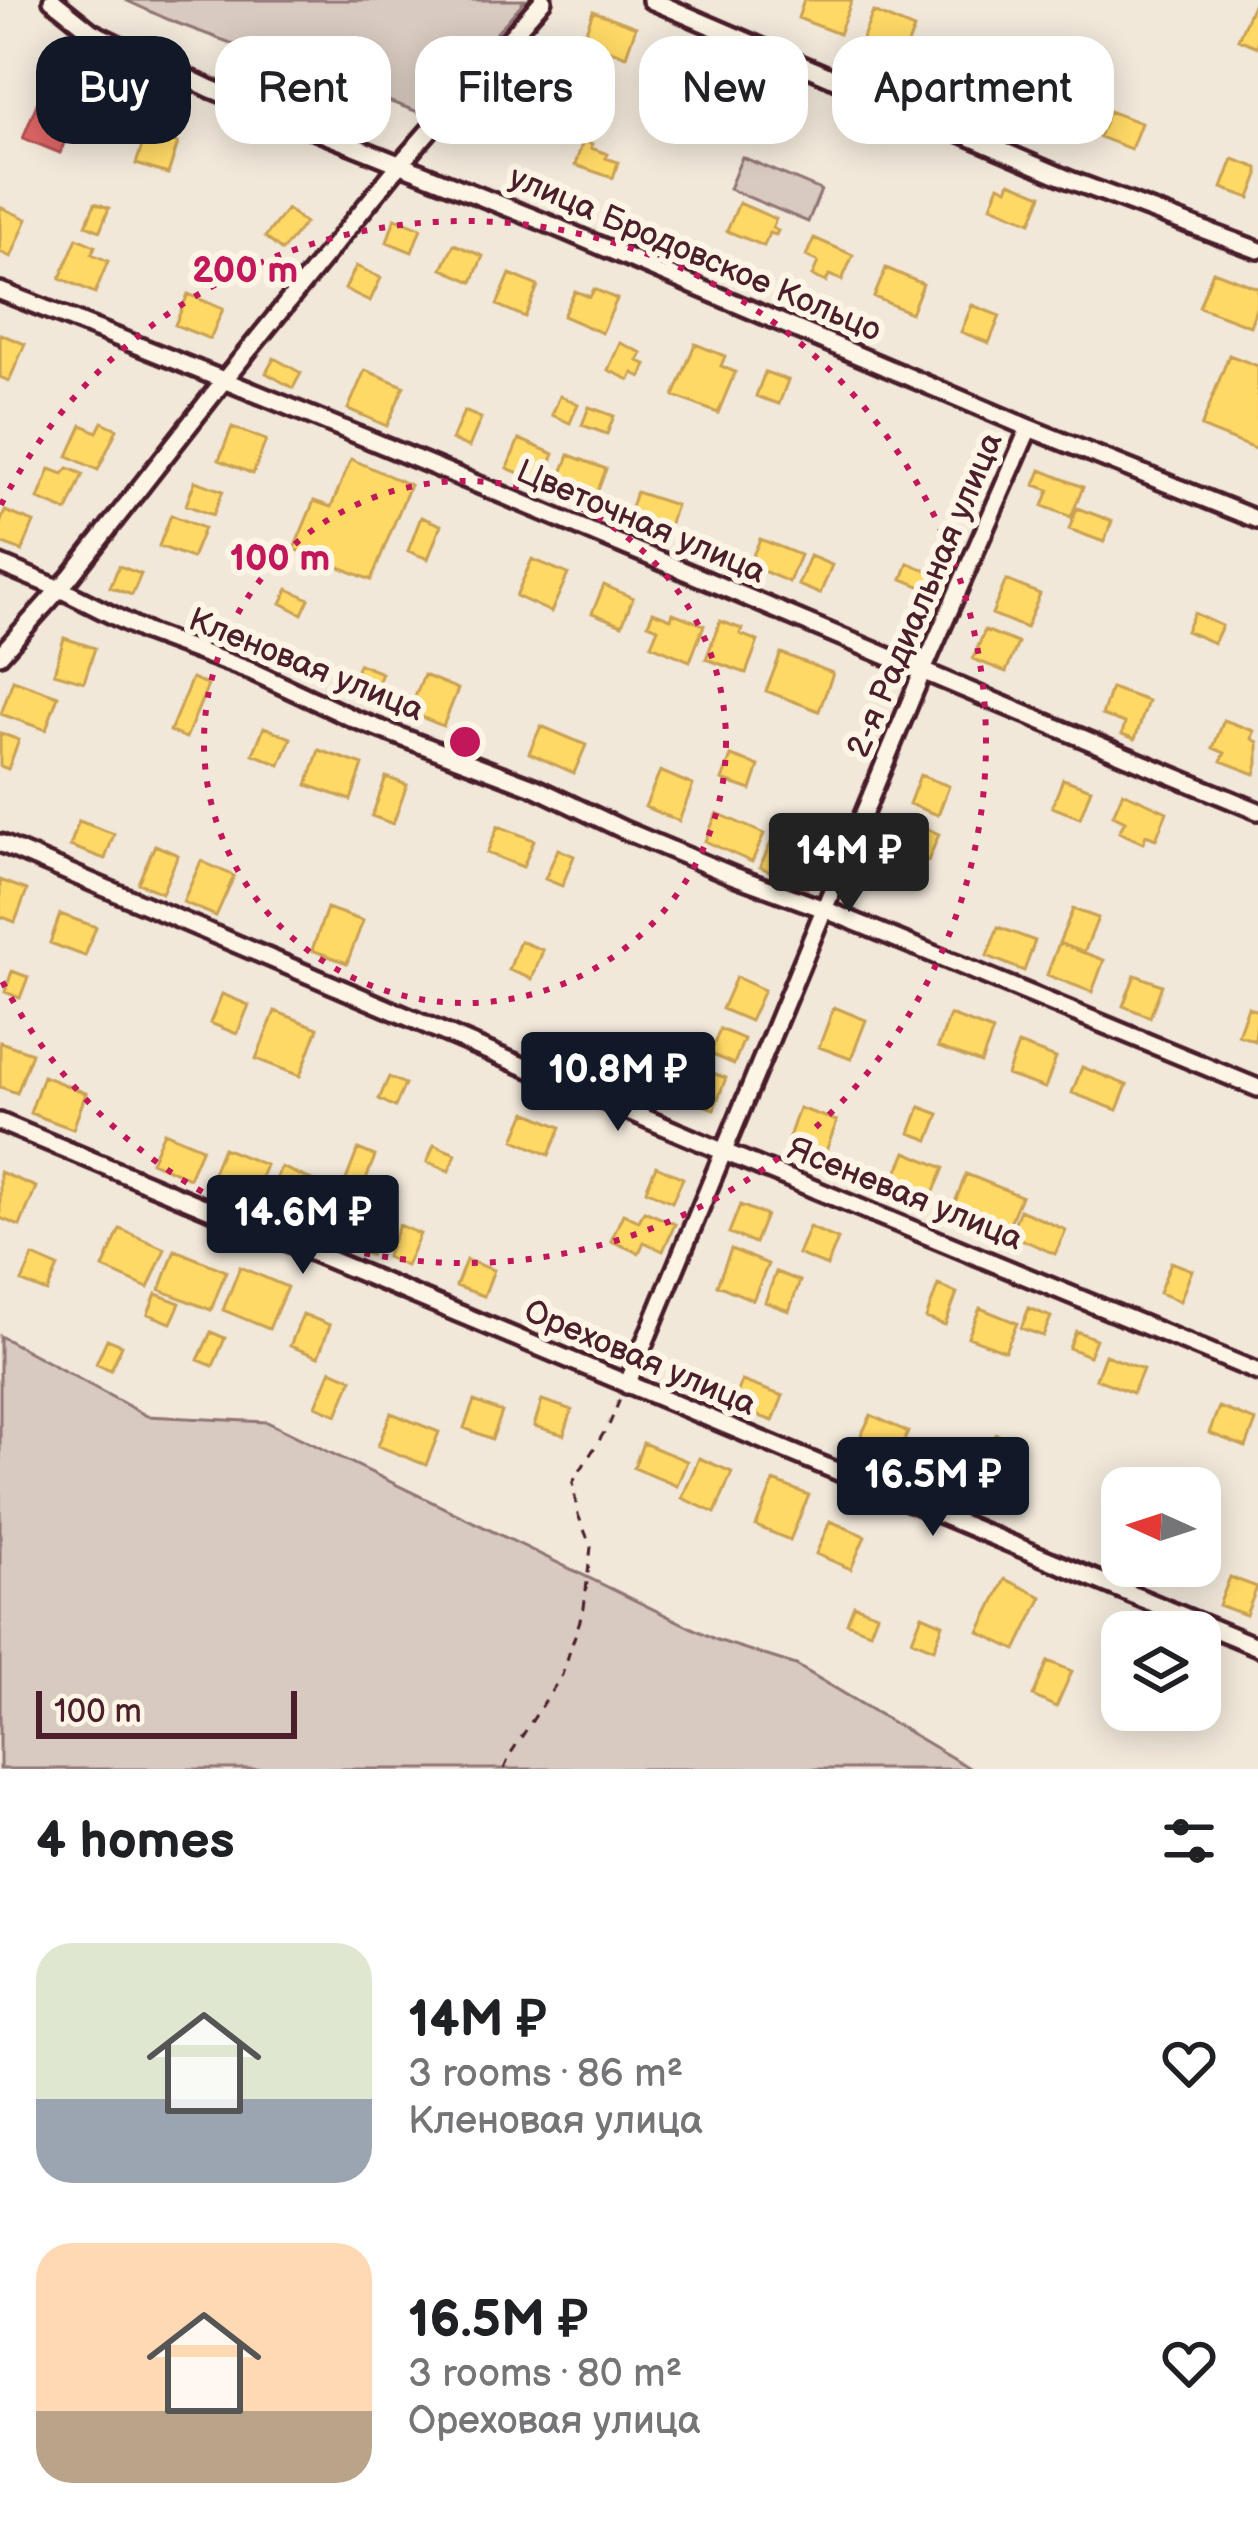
<!DOCTYPE html>
<html lang="en">
<head>
<meta charset="utf-8">
<style>
	:root { --surface:#fff; --page:#f6f6f6; --text:#202124; --muted:#757577; --accent:#111827 }
	body { margin:0; font-family:"Balsamiq Sans",sans-serif; background:var(--page); color:var(--text); height:100vh; display:flex; flex-direction:column; font-size:45px; white-space:nowrap }
	* { box-sizing:border-box; margin:0 }
	p { font-size:39px; color:var(--muted) }
	.icon { flex:none; width:66px; height:66px; fill:none; stroke:currentColor; stroke-width:2; stroke-linecap:round; stroke-linejoin:round }
	.map { position:relative; height:1769px; overflow:hidden }
	.details { display:flex; flex-direction:column; background:var(--surface); flex:1 }
	.details>* { flex:none }
	.top-card { position:absolute; left:36px; top:36px; width:1188px; height:108px; display:flex; gap:24px }
	.needle { width:78px; rotate:273deg }
	.controls { position:absolute; left:1101px; top:1467px; display:grid; gap:24px }
	.controls a { display:grid; place-items:center; width:120px; height:120px; border-radius:24px; background:var(--surface); box-shadow:0 6px 30px #0003; font-size:60px }
	.scale { position:absolute; left:36px; bottom:30px; width:261px; box-sizing:border-box; padding-left:12px; border:6px solid #4a1f2b; border-top:0; font-size:33px; line-height:42px; white-space:nowrap; color:#4a1f2b; -webkit-text-stroke:9px #fcf5e5; paint-order:stroke }
	.price { position:absolute; translate:-50% -102px; padding:0 27px; border-radius:12px; background:var(--accent); color:#fff; font-size:39px; line-height:78px; filter:drop-shadow(0 3px 6px #0008) }
	.price::after { content:''; position:absolute; left:50%; top:72px; width:36px; height:27px; margin-left:-18px; background:inherit; clip-path:polygon(0 0,100% 0,50% 100%) }
	.price.current { background:#222; color:#fff }
	ul { padding:0; list-style:none }
	li { display:flex; align-items:center; gap:36px; height:300px; padding:0 36px }
	li span { display:grid; place-items:center; flex:none; width:336px; height:240px; border-radius:36px; color:#555 }
	li>.icon { margin-inline-start:auto }
	span .icon { width:144px; height:144px; fill:#fffc; stroke-width:1 }
	li b { font-size:51px }
	h2 { display:flex; justify-content:space-between; align-items:center; height:144px; padding:0 36px; font-size:51px }
	.tag { padding:0 42px; border-radius:36px; background:var(--surface); box-shadow:0 6px 30px #0003; font-size:42px; line-height:108px }
	.tag.current { background:var(--accent); color:#fff }
	.map>svg:first-child { display:block }
</style>
</head>
<body>
<div class="map">
<svg width="1258" height="1769" viewBox="0 0 1258 1769">
	<rect width="100%" height="100%" fill="#f1e8da"/>
	<filter id="ink" filterUnits="userSpaceOnUse"><feTurbulence type="fractalNoise" baseFrequency=".00833" numOctaves="2"/><feDisplacementMap in="SourceGraphic" scale="24" xChannelSelector="R" yChannelSelector="G"/><feConvolveMatrix kernelMatrix="1 2 1 2 8 2 1 2 1" color-interpolation-filters="sRGB"/></filter>
	<g filter="url(#ink)">
		<path fill="#d8cac0" stroke="#917476" stroke-width="3" d="M 125,0 L 525,0 L 426,115 L 174,22 Z
			M 742,157 L 821,190 L 808,222 L 729,189 Z
			M 0,1336 L 147,1416 L 267,1422 L 717,1640 L 796,1665 L 971,1769 L 0,1769 Z"/>
		<path fill="#ffd966" stroke="#c9a154" stroke-width="3" d="M 804,0 L 852,0 L 839,34 L 798,18 Z
			M 1255,0 L 1258,1 L 1258,47 L 1238,39 Z
			M 593,11 L 636,27 L 626,56 L 583,40 Z
			M 873,12 L 914,29 L 899,67 L 858,50 Z
			M 676,50 L 702,61 L 687,97 L 647,80 L 658,54 L 671,60 Z
			M 529,79 L 560,92 L 548,122 L 516,109 Z
			M 690,109 L 708,117 L 699,137 L 682,129 Z
			M 1109,111 L 1141,123 L 1131,149 L 1099,137 Z
			M 155,135 L 178,143 L 168,174 L 136,164 L 145,137 L 153,140 Z
			M 583,141 L 592,144 L 591,148 L 608,154 L 606,158 L 618,162 L 613,178 L 575,165 Z
			M 1233,159 L 1258,168 L 1258,177 L 1250,198 L 1222,188 Z
			M 1010,182 L 1042,195 L 1031,222 L 991,206 L 999,185 L 1007,189 Z
			M 95,203 L 109,208 L 100,231 L 86,225 Z
			M 739,203 L 776,219 L 772,228 L 778,231 L 776,235 L 769,233 L 764,246 L 727,231 Z
			M 0,207 L 27,219 L 11,257 L 0,252 Z
			M 287,209 L 305,223 L 282,251 L 265,237 Z
			M 395,218 L 421,228 L 412,252 L 387,242 Z
			M 77,238 L 95,246 L 92,254 L 108,261 L 95,293 L 60,278 Z
			M 814,238 L 853,255 L 842,280 L 829,275 L 826,282 L 812,276 L 818,262 L 806,256 Z
			M 454,244 L 483,256 L 472,282 L 442,269 Z
			M 356,266 L 381,278 L 370,301 L 345,289 Z
			M 886,268 L 923,284 L 911,313 L 874,297 Z
			M 1213,271 L 1258,288 L 1258,303 L 1250,326 L 1199,307 Z
			M 510,274 L 538,286 L 525,317 L 497,305 Z
			M 594,289 L 617,299 L 602,333 L 563,316 L 575,291 L 590,297 Z
			M 188,294 L 223,309 L 210,339 L 175,325 Z
			M 972,305 L 1000,316 L 989,343 L 961,332 Z
			M 0,334 L 25,344 L 9,381 L 0,377 Z
			M 620,343 L 642,353 L 638,361 L 646,364 L 641,377 L 633,373 L 630,380 L 608,370 Z
			M 695,344 L 725,356 L 721,366 L 735,372 L 718,413 L 674,396 Z
			M 1229,355 L 1258,366 L 1258,450 L 1201,427 Z
			M 274,358 L 301,373 L 293,388 L 266,373 Z
			M 365,370 L 404,386 L 387,426 L 348,409 Z
			M 765,372 L 788,380 L 779,404 L 756,396 Z
			M 560,396 L 578,404 L 570,423 L 552,415 Z
			M 589,407 L 614,416 L 607,434 L 582,425 Z
			M 464,411 L 481,418 L 469,447 L 452,440 Z
			M 102,422 L 117,429 L 98,470 L 68,456 L 82,425 L 97,432 Z
			M 232,427 L 266,440 L 253,474 L 219,460 Z
			M 519,439 L 554,454 L 542,483 L 507,468 Z
			M 569,455 L 606,469 L 593,504 L 556,489 Z
			M 351,459 L 410,485 L 371,580 L 294,549 L 314,501 L 331,507 Z
			M 68,468 L 83,474 L 67,511 L 38,499 L 50,469 L 63,474 Z
			M 1041,470 L 1083,487 L 1071,517 L 1043,506 L 1049,490 L 1035,485 Z
			M 195,481 L 223,491 L 213,515 L 186,505 Z
			M 636,492 L 676,505 L 666,535 L 626,522 Z
			M 1077,508 L 1112,521 L 1104,542 L 1069,529 Z
			M 5,511 L 34,522 L 22,551 L 0,543 L 0,524 Z
			M 171,515 L 204,528 L 192,558 L 159,546 Z
			M 421,517 L 441,525 L 428,559 L 408,551 Z
			M 760,539 L 800,555 L 789,582 L 749,565 Z
			M 810,556 L 832,565 L 820,594 L 798,585 Z
			M 532,559 L 568,574 L 551,612 L 516,596 Z
			M 908,563 L 936,574 L 929,590 L 902,579 Z
			M 119,566 L 141,574 L 132,595 L 110,587 Z
			M 1006,580 L 1040,594 L 1026,628 L 992,614 Z
			M 604,585 L 633,598 L 622,625 L 592,613 Z
			M 288,589 L 309,599 L 302,614 L 281,603 Z
			M 653,612 L 671,619 L 673,613 L 704,625 L 690,661 L 651,645 L 658,628 L 648,624 Z
			M 1194,613 L 1222,626 L 1214,643 L 1186,631 Z
			M 720,621 L 742,629 L 740,634 L 758,641 L 746,673 L 706,659 Z
			M 985,630 L 1018,643 L 1006,672 L 973,659 Z
			M 64,638 L 95,648 L 84,682 L 54,673 Z
			M 781,653 L 833,673 L 819,711 L 766,691 Z
			M 359,664 L 382,673 L 376,688 L 354,679 Z
			M 424,675 L 458,689 L 443,726 L 409,712 Z
			M 192,678 L 208,685 L 186,738 L 170,731 Z
			M 13,680 L 58,696 L 46,730 L 1,714 Z
			M 1111,688 L 1148,701 L 1135,739 L 1122,734 L 1125,723 L 1102,715 Z
			M 1224,720 L 1254,731 L 1252,739 L 1258,742 L 1258,764 L 1255,774 L 1221,761 L 1225,753 L 1213,748 Z
			M 541,726 L 586,745 L 574,773 L 529,753 Z
			M 264,727 L 291,738 L 280,765 L 253,754 Z
			M 0,733 L 19,740 L 8,769 L 0,766 Z
			M 319,750 L 363,765 L 351,800 L 307,785 Z
			M 731,756 L 759,766 L 751,790 L 722,780 Z
			M 660,771 L 693,785 L 679,821 L 645,807 Z
			M 920,775 L 949,786 L 938,815 L 909,804 Z
			M 386,777 L 407,785 L 393,824 L 372,816 Z
			M 1063,779 L 1091,789 L 1080,818 L 1052,807 Z
			M 1123,792 L 1167,812 L 1156,839 L 1146,835 L 1143,843 L 1119,832 L 1125,821 L 1113,815 Z
			M 717,813 L 764,834 L 752,862 L 705,841 Z
			M 79,821 L 114,834 L 105,859 L 70,846 Z
			M 911,822 L 939,834 L 928,861 L 900,849 Z
			M 498,826 L 534,840 L 523,867 L 487,853 Z
			M 773,838 L 820,858 L 807,888 L 760,867 Z
			M 155,845 L 178,855 L 162,893 L 138,883 Z
			M 558,849 L 574,856 L 562,886 L 545,879 Z
			M 201,861 L 234,876 L 216,916 L 183,902 Z
			M 0,880 L 27,890 L 15,922 L 0,916 Z
			M 327,908 L 363,921 L 347,963 L 312,950 Z
			M 1073,909 L 1098,918 L 1084,953 L 1059,943 Z
			M 60,914 L 96,927 L 85,956 L 50,943 Z
			M 998,927 L 1035,941 L 1024,971 L 987,956 Z
			M 520,941 L 543,950 L 532,979 L 509,970 Z
			M 1059,943 L 1104,960 L 1092,992 L 1047,975 Z
			M 12,971 L 28,977 L 20,998 L 5,992 Z
			M 1135,975 L 1162,985 L 1150,1017 L 1123,1006 Z
			M 736,977 L 764,990 L 750,1021 L 722,1009 Z
			M 222,994 L 249,1005 L 237,1034 L 210,1023 Z
			M 834,1007 L 866,1020 L 851,1059 L 819,1047 Z
			M 1248,1007 L 1258,1011 L 1255,1041 L 1238,1035 Z
			M 275,1011 L 318,1028 L 300,1076 L 256,1059 Z
			M 950,1015 L 993,1031 L 981,1063 L 938,1047 Z
			M 720,1029 L 744,1039 L 734,1064 L 710,1054 Z
			M 0,1042 L 32,1053 L 17,1093 L 0,1087 Z
			M 1018,1044 L 1056,1058 L 1045,1088 L 1007,1075 Z
			M 1082,1067 L 1127,1085 L 1117,1110 L 1072,1093 Z
			M 704,1070 L 726,1078 L 714,1109 L 693,1101 Z
			M 43,1076 L 86,1093 L 73,1129 L 30,1113 Z
			M 389,1077 L 405,1084 L 395,1107 L 379,1099 Z
			M 920,1107 L 939,1114 L 929,1140 L 910,1133 Z
			M 799,1108 L 837,1121 L 822,1162 L 785,1149 Z
			M 526,1112 L 561,1127 L 549,1155 L 514,1140 Z
			M 164,1132 L 202,1148 L 189,1178 L 151,1162 Z
			M 434,1145 L 456,1154 L 449,1171 L 427,1162 Z
			M 223,1148 L 266,1165 L 251,1203 L 208,1185 Z
			M 358,1149 L 375,1156 L 363,1187 L 346,1180 Z
			M 906,1152 L 944,1168 L 926,1210 L 888,1194 Z
			M 656,1166 L 683,1178 L 672,1202 L 646,1190 Z
			M 281,1167 L 326,1186 L 310,1225 L 264,1207 Z
			M 0,1172 L 36,1187 L 20,1226 L 0,1218 Z
			M 966,1174 L 1021,1196 L 1004,1237 L 950,1215 Z
			M 342,1201 L 385,1219 L 370,1255 L 327,1237 Z
			M 740,1205 L 766,1215 L 755,1243 L 729,1233 Z
			M 1020,1210 L 1066,1230 L 1055,1254 L 1010,1234 Z
			M 644,1211 L 675,1224 L 663,1251 L 644,1242 L 639,1253 L 611,1241 L 623,1214 L 639,1221 Z
			M 399,1225 L 420,1234 L 406,1266 L 386,1257 Z
			M 809,1227 L 838,1239 L 827,1266 L 798,1254 Z
			M 120,1229 L 165,1249 L 148,1288 L 103,1268 Z
			M 731,1249 L 768,1264 L 753,1300 L 717,1285 Z
			M 175,1250 L 226,1271 L 211,1310 L 160,1290 Z
			M 33,1256 L 58,1267 L 47,1292 L 22,1282 Z
			M 466,1260 L 494,1270 L 484,1296 L 456,1286 Z
			M 1171,1262 L 1192,1270 L 1180,1301 L 1159,1293 Z
			M 240,1267 L 287,1287 L 269,1329 L 223,1310 Z
			M 776,1272 L 800,1281 L 789,1311 L 765,1302 Z
			M 938,1285 L 957,1293 L 945,1325 L 926,1318 Z
			M 156,1294 L 180,1303 L 171,1323 L 148,1314 Z
			M 980,1308 L 1017,1323 L 1005,1351 L 968,1337 Z
			M 1029,1308 L 1051,1317 L 1043,1336 L 1021,1328 Z
			M 303,1314 L 330,1325 L 318,1357 L 290,1346 Z
			M 1076,1331 L 1096,1339 L 1089,1356 L 1069,1348 Z
			M 211,1332 L 225,1338 L 213,1366 L 198,1360 Z
			M 107,1339 L 122,1345 L 111,1370 L 96,1364 Z
			M 1105,1355 L 1143,1369 L 1133,1393 L 1096,1379 Z
			M 331,1370 L 352,1379 L 337,1415 L 316,1406 Z
			M 742,1381 L 783,1396 L 773,1421 L 732,1406 Z
			M 542,1400 L 572,1410 L 564,1435 L 534,1426 Z
			M 474,1401 L 502,1412 L 492,1439 L 464,1428 Z
			M 1219,1407 L 1256,1421 L 1246,1447 L 1209,1433 Z
			M 391,1413 L 439,1432 L 426,1465 L 378,1446 Z
			M 871,1415 L 908,1432 L 892,1468 L 854,1450 Z
			M 996,1434 L 1018,1443 L 1012,1458 L 990,1449 Z
			M 643,1443 L 687,1461 L 677,1486 L 634,1468 Z
			M 924,1444 L 961,1457 L 948,1493 L 911,1479 Z
			M 699,1458 L 732,1472 L 715,1513 L 682,1498 Z
			M 981,1460 L 1021,1475 L 1007,1512 L 967,1496 Z
			M 774,1481 L 809,1495 L 790,1540 L 756,1526 Z
			M 830,1521 L 865,1536 L 851,1569 L 816,1554 Z
			M 1230,1577 L 1257,1587 L 1246,1615 L 1219,1605 Z
			M 1005,1579 L 1042,1597 L 1016,1650 L 979,1632 Z
			M 854,1605 L 877,1614 L 870,1632 L 847,1623 Z
			M 922,1615 L 943,1624 L 934,1649 L 912,1640 Z
			M 1048,1661 L 1072,1671 L 1056,1707 L 1033,1696 Z"/>
		<path fill="#e06666" stroke="#b35154" stroke-width="3" d="M 50,72 L 88,87 L 60,153 L 23,138 Z"/>
		<g fill="none" stroke-linecap="round" stroke-linejoin="round">
			<g stroke="#4a1f2b" stroke-width="24">
				<path id="minor" d="M 52,0 L 92,32 L 211,89 L 549,224 L 1029,428 L 1258,520
					M 651,0 L 1070,180 L 1258,250
					M 0,291 C 422,456 838,638 1258,811
					M 0,564 L 60,589 L 146,632 L 251,671 L 354,719 L 536,788 L 624,830 L 734,876 L 824,909 L 1258,1088
					M 0,655 L 70,577 L 225,379 L 400,164 L 543,0
					M 0,843 L 722,1151 L 1258,1372
					M 0,1122 L 1258,1647
					M 627,1385 L 922,673 L 1029,428"/>
			</g>
			<path stroke="#4a1f2b" stroke-width="3" stroke-dasharray="9 9" stroke-linecap="butt" d="M 504,1769 L 511,1753 L 562,1675 L 584,1608 L 591,1547 L 577,1512 L 573,1482 L 610,1423 L 620,1399"/>
			<use href="#minor" stroke="#fcf5e5" stroke-width="15"/>
		</g>
	</g>
	<g fill="none" stroke="#c2185b" stroke-width="6" stroke-dasharray="6 12">
		<circle cx="465" cy="742" r="261"/>
		<path d="M1 505A521 521 0 1 1 1 979"/>
	</g>
	<g text-anchor="middle" dominant-baseline="central" stroke-width="12" stroke-linejoin="round" paint-order="stroke">
		<g font-size="33" fill="#4a1f2b" stroke="#fcf5e5">
			<text transform="translate(695 254) rotate(23)">улица Бродовское Кольцо</text>
			<text transform="translate(641 522) rotate(23)">Цветочная улица</text>
			<text transform="translate(925 595) rotate(-67)">2-я Радиальная улица</text>
			<text transform="translate(306 665) rotate(22)">Кленовая улица</text>
			<text transform="translate(905 1194) rotate(22)">Ясеневая улица</text>
			<text transform="translate(640 1358) rotate(23)">Ореховая улица</text>
		</g>
	</g>
	<circle cx="465" cy="742" r="18" fill="#c2185b" stroke="#fcf5e5" stroke-width="6"/>
	<g font-size="36" text-anchor="middle" font-weight="bold" fill="#c2185b" stroke="#fcf5e5" stroke-width="12" stroke-linejoin="round" paint-order="stroke">
		<text x="245" y="282">200 m</text>
		<text x="280" y="570">100 m</text>
	</g>
</svg>
<div class="controls">
<a><svg class="needle" viewBox="-14 -14 28 28"><path d="M0-13l5 13h-10z" fill="#e53935"/><path d="M0 13l5-13h-10z" fill="#757577"/></svg></a>
<a><svg class="icon" aria-label="layers" viewBox="0 0 24 24"><path d="M12 4l9 5-9 5-9-5zM3 14l9 5 9-5"/></svg></a>
</div>
<div class="scale">100 m</div>
<b class="price current" style="left:849px;top:915px">14M ₽</b>
<b class="price" style="left:618px;top:1134px">10.8M ₽</b>
<b class="price" style="left:303px;top:1277px">14.6M ₽</b>
<b class="price" style="left:933px;top:1539px">16.5M ₽</b>
<div class="top-card">
<a class="tag current">Buy</a>
<a class="tag">Rent</a>
<a class="tag">Filters</a>
<a class="tag">New</a>
<a class="tag">Apartment</a>
</div>
</div>
<section class="details">
<h2>4 homes<svg class="icon" aria-label="filters" viewBox="0 0 24 24"><path d="M4 7h16M4 17h16"/><circle cx="9" cy="7" r="2"/><circle cx="15" cy="17" r="2"/></svg></h2>
<ul>
<li><span style="background:linear-gradient(#dfe7d0 65%,#9aa5b1 0)"><svg class="icon" aria-label="home" viewBox="0 0 24 24"><path d="M3 11l9-7 9 7M6 9v11h12V9"/></svg></span><div><b>14M ₽</b><p>3 rooms · 86 m²</p><p>Кленовая улица</p></div><svg class="icon" aria-label="heart" viewBox="0 0 24 24"><path d="M12 20l-8-8c-3-5 5-10 8-4 3-6 11-1 8 4z"/></svg></li>
<li><span style="background:linear-gradient(#ffd9b3 70%,#b9a48a 0)"><svg class="icon" aria-label="home" viewBox="0 0 24 24"><path d="M3 11l9-7 9 7M6 9v11h12V9"/></svg></span><div><b>16.5M ₽</b><p>3 rooms · 80 m²</p><p>Ореховая улица</p></div><svg class="icon" aria-label="heart" viewBox="0 0 24 24"><path d="M12 20l-8-8c-3-5 5-10 8-4 3-6 11-1 8 4z"/></svg></li>
</ul>
</section>
</body>
</html>
